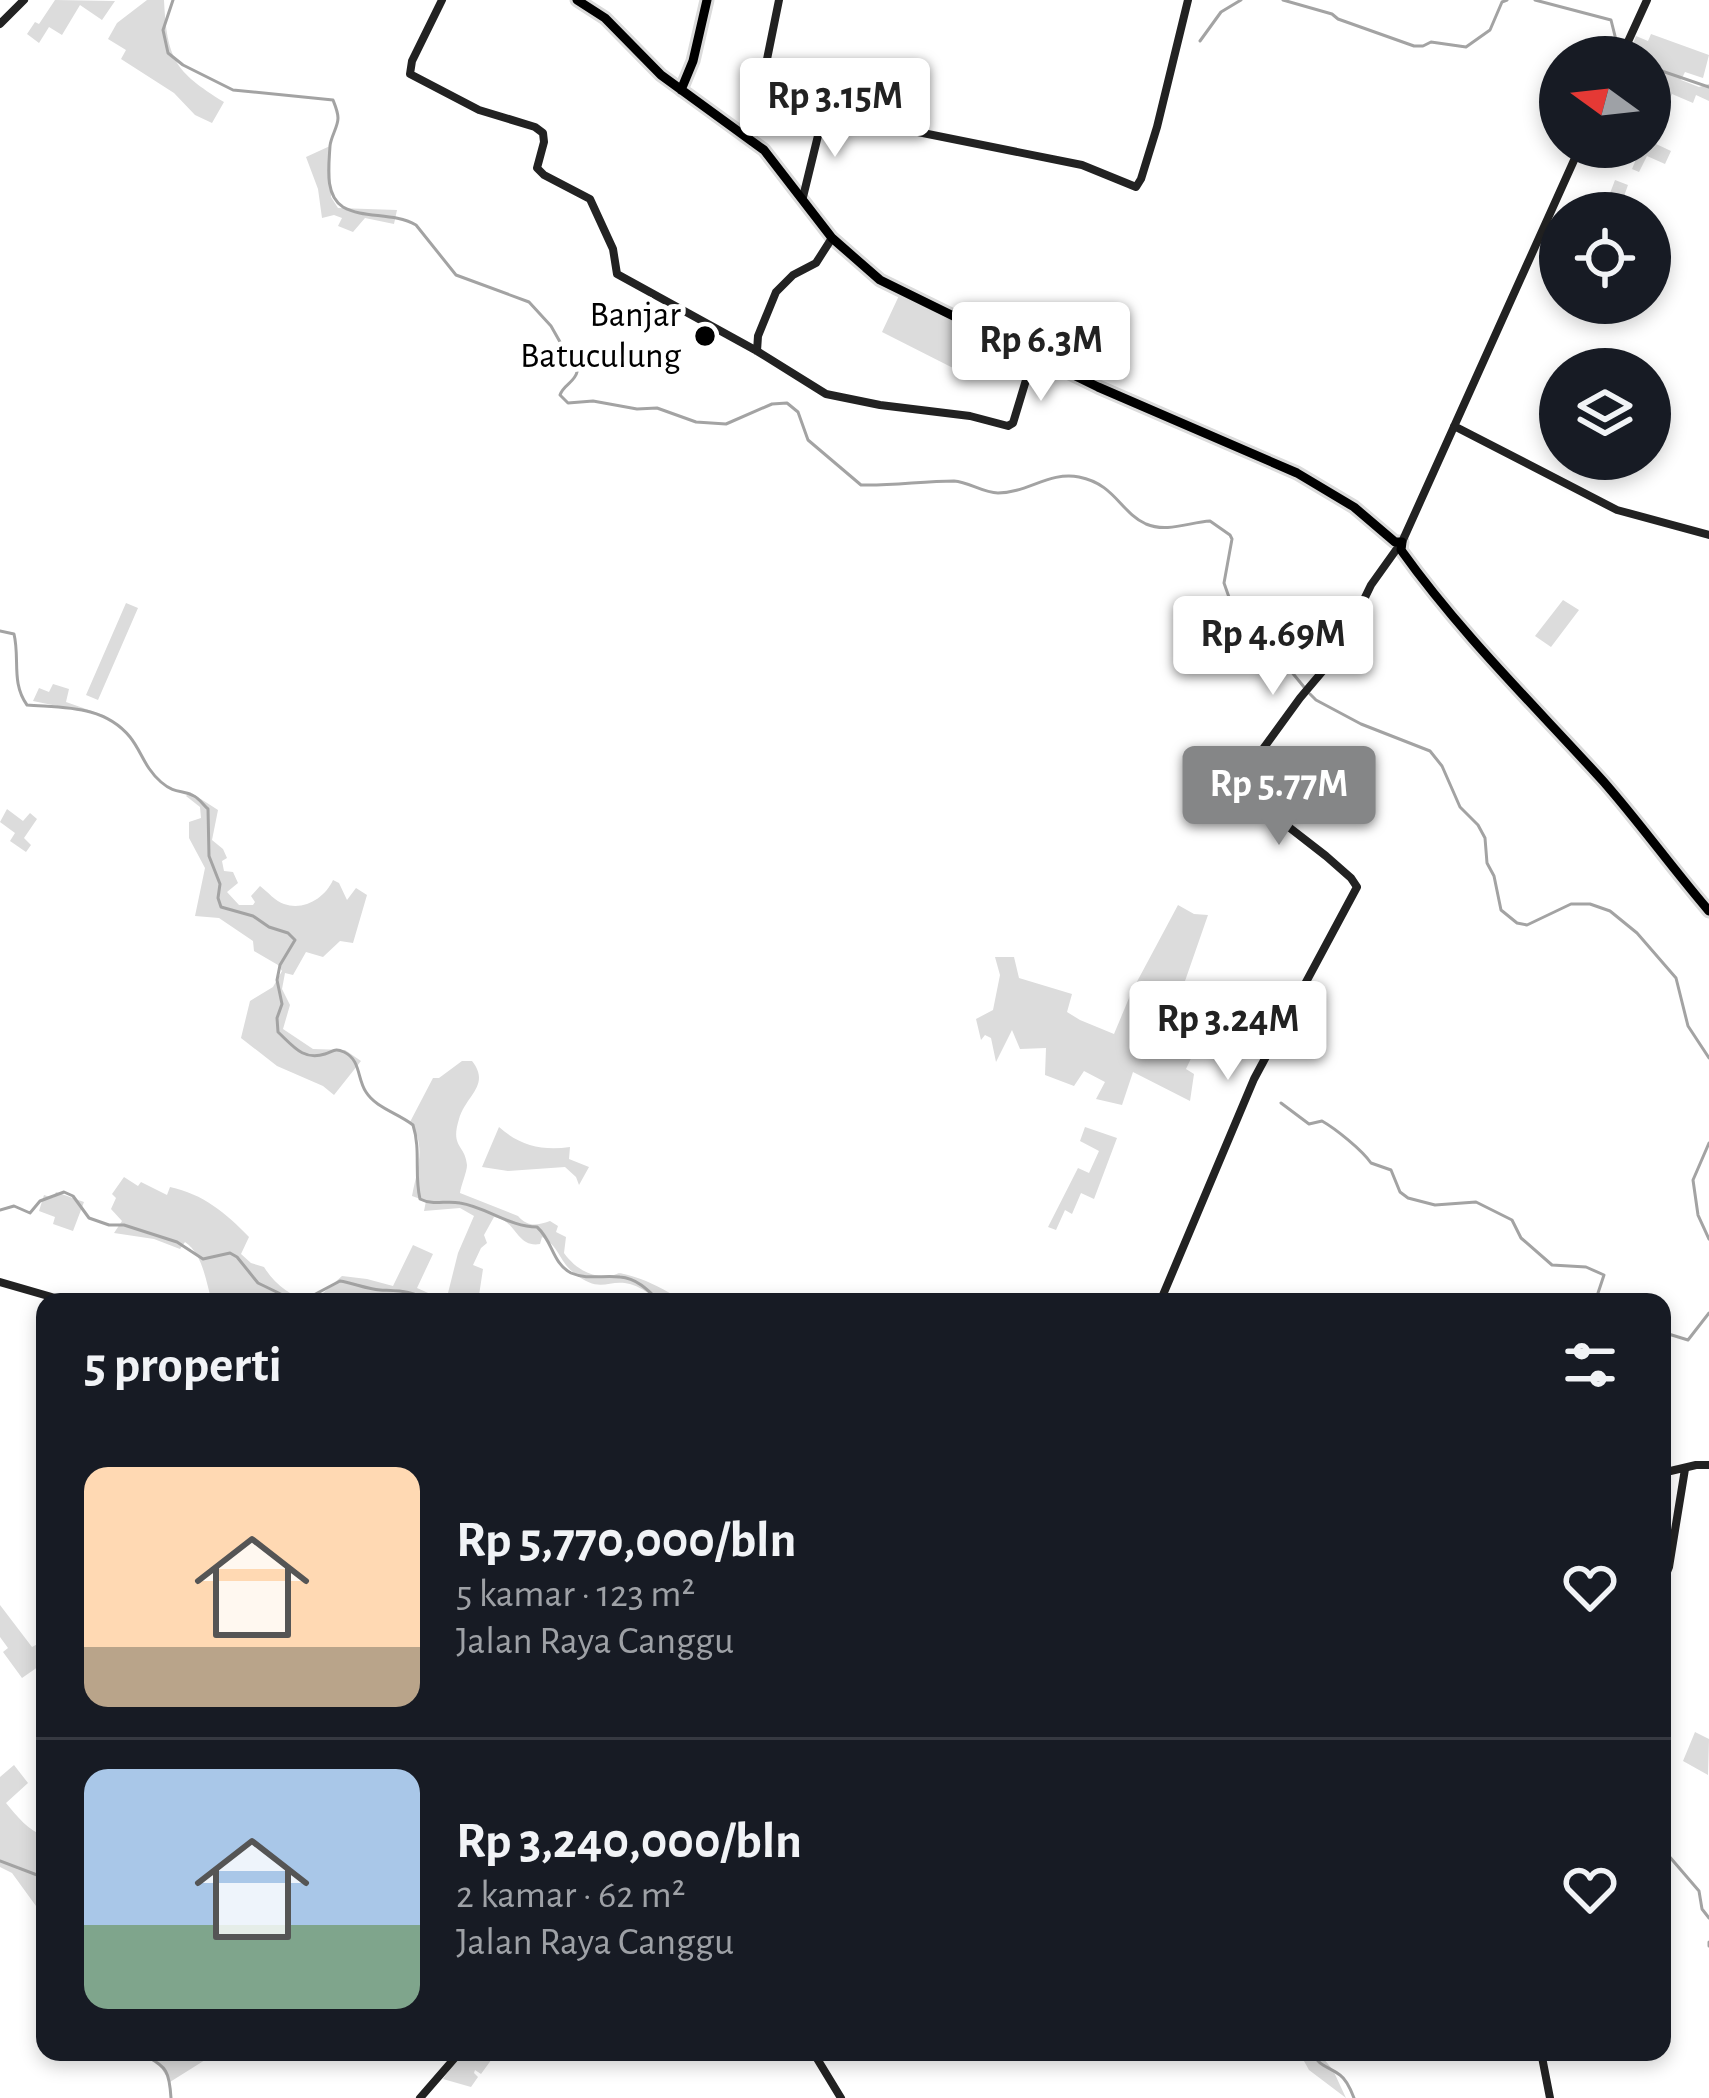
<!DOCTYPE html>
<html lang="id">
<head>
<meta charset="utf-8">
<style>
	:root { --surface:#171b24; --page:#242831; --text:#f1f3f6; --muted:#9ea1a6; --line:#363941; --accent:#858687 }
	body { margin:0; font-family:"Alegreya Sans",sans-serif; background:var(--page); color:var(--text); height:100vh; display:flex; flex-direction:column; font-size:45px; white-space:nowrap }
	* { box-sizing:border-box; margin:0 }
	p { font-size:39px; color:var(--muted) }
	.icon { flex:none; width:66px; height:66px; fill:none; stroke:currentColor; stroke-width:2; stroke-linecap:round; stroke-linejoin:round }
	.map { position:relative; flex:1; overflow:hidden }
	.drawer { position:absolute; left:36px; top:1293px; width:1635px; height:768px; display:flex; flex-direction:column; background:var(--surface); border-radius:24px; box-shadow:0 6px 18px #0003 }
	.drawer>* { flex:none }
	.needle { width:78px; rotate:285deg }
	.tools { position:absolute; left:1539px; top:36px; display:grid; gap:24px }
	.tools a { display:grid; place-items:center; width:132px; height:132px; border-radius:50%; background:var(--surface); box-shadow:0 6px 18px #0003; font-size:60px }
	.price { position:absolute; translate:-50% -102px; padding:0 27px; border-radius:12px; background:#fff; color:#222; font-size:39px; line-height:78px; filter:drop-shadow(0 3px 6px #0008) }
	.price::after { content:''; position:absolute; left:50%; top:72px; width:36px; height:27px; margin-left:-18px; background:inherit; clip-path:polygon(0 0,100% 0,50% 100%) }
	.price.selected { background:var(--accent); color:#fff }
	ul { padding:0; list-style:none }
	li { display:flex; align-items:center; gap:36px; height:300px; padding:0 48px }
	li+li { border-top:3px solid var(--line) }
	li span { display:grid; place-items:center; flex:none; width:336px; height:240px; border-radius:24px; color:#555 }
	li>.icon { margin-inline-start:auto }
	span .icon { width:144px; height:144px; fill:#fffc; stroke-width:1 }
	li b { font-size:51px }
	h2 { display:flex; justify-content:space-between; align-items:center; height:144px; padding:0 48px; font-size:51px }
	.map>svg:first-child { display:block }
</style>
</head>
<body>
<div class="map">
<svg width="1709" height="2098" viewBox="0 0 1709 2098">
	<rect width="100%" height="100%" fill="#fff"/>
	<path fill="#dcdcdc" d="M 55,0 L 115,1 L 102,20 L 80,5 L 62,35 L 49,27 L 39,43 L 27,34 L 35,22 L 39,24 Z
		M 147,0 L 164,0 C 167,59 174,71 224,102 L 212,123 L 195,115 L 174,93 L 121,59 L 126,50 L 108,39 L 117,23 Z
		M 1651,34 L 1709,55 L 1703,78 L 1685,72 L 1681,80 L 1699,87 L 1709,84 L 1709,101 L 1696,95 L 1693,103 L 1672,94 L 1661,119 L 1650,114 L 1650,85 L 1654,74 L 1650,72 L 1650,57 L 1643,57 L 1644,51 L 1632,46 L 1636,36 L 1648,41 Z
		M 1650,134 L 1656,136 L 1654,143 L 1671,151 L 1665,164 L 1647,156 L 1639,172 L 1632,169 L 1641,147 L 1650,147 Z
		M 330,146 L 331,197 L 338,208 L 397,210 L 394,224 L 365,218 L 353,232 L 338,226 L 342,218 L 334,215 L 322,218 L 318,189 L 306,157 Z
		M 1615,180 L 1628,185 L 1618,213 L 1605,209 L 1603,213 L 1581,213 L 1585,201 L 1604,209 Z
		M 904,285 L 976,323 L 955,369 L 882,332 Z
		M 1563,600 L 1579,610 L 1551,647 L 1535,636 Z
		M 126,603 L 138,608 L 98,700 L 86,695 Z
		M 53,684 L 69,689 L 66,702 L 106,716 L 33,701 L 39,688 L 49,692 Z
		M 190,792 L 218,810 L 212,840 L 223,849 L 227,858 L 222,861 L 224,871 L 233,872 L 238,883 L 227,892 L 239,905 L 253,905 L 255,902 L 251,896 L 260,886 C 267,891 276,902 284,904 C 304,911 325,898 333,880 L 339,883 L 347,900 L 356,888 L 367,895 L 353,943 L 340,941 L 323,957 L 306,952 L 293,975 L 285,973 L 282,989 L 290,1005 L 283,1029 L 313,1049 L 345,1050 L 361,1061 L 334,1095 L 323,1086 L 277,1066 L 241,1038 L 250,1001 L 273,987 L 282,971 L 278,965 L 254,951 L 253,941 L 219,918 L 195,916 L 205,868 L 189,838 L 189,822 L 201,818 L 200,807 L 186,796 Z
		M 7,809 L 23,821 L 30,813 L 37,819 L 24,838 L 31,845 L 26,852 L 10,841 L 15,833 L 0,822 Z
		M 1178,905 L 1194,914 L 1208,915 L 1185,981 L 1221,995 L 1186,1069 L 1194,1074 L 1190,1101 L 1133,1072 L 1122,1105 L 1096,1099 L 1105,1082 L 1084,1071 L 1074,1086 L 1045,1075 L 1046,1048 L 1020,1049 L 1012,1030 L 996,1062 L 991,1038 L 985,1035 L 981,1040 L 976,1019 L 993,1010 L 1000,975 L 995,957 L 1014,957 L 1019,978 L 1072,994 L 1067,1012 L 1080,1020 L 1114,1034 L 1132,991 Z
		M 462,1061 L 472,1061 C 491,1085 466,1095 459,1119 C 450,1148 465,1144 467,1165 C 467,1172 461,1185 460,1193 L 518,1216 C 528,1227 536,1226 550,1221 L 558,1226 L 556,1232 L 566,1237 L 564,1253 C 574,1267 590,1278 608,1276 C 621,1275 614,1271 628,1275 C 644,1279 660,1287 675,1296 L 675,1302 C 650,1302 651,1290 630,1284 C 608,1278 601,1295 574,1273 C 559,1261 559,1246 542,1237 L 540,1244 C 516,1248 517,1220 494,1217 L 484,1235 L 487,1243 L 481,1248 L 473,1265 L 483,1269 L 478,1302 L 413,1302 L 415,1297 L 403,1291 L 396,1302 L 313,1302 L 342,1276 L 367,1279 L 393,1286 L 413,1245 L 433,1254 L 417,1288 L 446,1301 L 458,1253 L 474,1216 L 460,1208 L 424,1211 L 426,1201 L 412,1196 C 417,1169 427,1146 410,1122 L 433,1078 L 439,1078 Z
		M 499,1127 C 520,1146 543,1151 570,1147 L 569,1159 L 589,1167 L 579,1185 L 576,1177 L 565,1167 L 508,1171 L 482,1167 Z
		M 1085,1127 L 1117,1138 L 1094,1199 L 1081,1193 L 1072,1214 L 1065,1210 L 1056,1230 L 1048,1227 L 1078,1168 L 1089,1173 L 1099,1151 L 1080,1141 Z
		M 124,1177 L 138,1186 L 141,1182 L 167,1195 L 170,1187 C 203,1194 226,1213 249,1237 L 241,1254 L 251,1263 L 264,1267 C 275,1285 291,1296 311,1302 L 212,1302 C 206,1282 203,1254 185,1242 L 180,1249 L 154,1239 L 114,1233 L 122,1221 L 111,1209 L 116,1198 L 112,1194 Z
		M 56,1192 L 84,1202 L 73,1231 L 53,1224 L 55,1217 L 39,1211 L 44,1195 L 53,1198 Z
		M 0,1605 L 32,1647 L 45,1640 L 45,1662 L 22,1678 L 3,1652 L 8,1648 L 0,1637 Z
		M 1695,1732 L 1709,1739 L 1708,1775 L 1683,1761 Z
		M 14,1765 L 28,1783 L 6,1803 C 17,1816 28,1831 45,1836 L 44,1942 L 44,1917 L 12,1873 L 0,1867 L 0,1777 Z
		M 151,2052 L 212,2052 L 213,2055 L 170,2082 Z
		M 461,2052 L 497,2052 L 481,2074 L 475,2070 L 474,2073 L 478,2077 L 471,2087 L 443,2079 Z
		M 1299,2052 L 1318,2052 L 1333,2070 L 1346,2098 L 1309,2070 Z"/>
	<g fill="none" stroke-linecap="round" stroke-linejoin="round">
		<path stroke="#a3a3a3" stroke-width="3" d="M 173,0 L 163,30 L 168,53 L 183,65 L 233,90 L 333,100 C 335,105 338,112 338,118 C 338,127 331,136 330,146 C 329,165 324,195 343,207 C 364,219 393,212 416,225 L 456,275 L 529,302 L 551,326 L 577,372 C 575,382 563,385 560,395 L 568,403 L 593,401 L 637,409 L 657,408 L 696,422 L 726,424 L 772,404 L 787,403 L 798,412 L 808,440 L 861,485 C 892,486 923,481 954,481 C 969,482 983,493 998,493 C 1027,493 1050,471 1079,477 C 1115,484 1120,512 1146,524 C 1167,533 1190,522 1210,521 L 1230,535 L 1232,539 L 1224,583 L 1231,603 L 1246,626 L 1262,636 L 1304,687
			M 1283,0 L 1332,14 L 1338,19 L 1414,46 L 1423,46 L 1431,42 L 1466,47 L 1490,30 L 1502,2 L 1507,0
			M 1535,0 L 1611,20 L 1618,48 L 1633,57
			M 1200,41 L 1221,12 L 1241,0
			M 1650,67 L 1709,87
			M 0,631 L 14,634 C 20,659 11,683 27,705 C 64,708 104,705 130,737 C 142,752 144,767 161,782 C 176,795 182,789 194,796 C 200,799 203,805 208,809 L 209,856 L 220,884 L 218,898 L 221,907 L 253,916 L 269,927 L 288,933 L 295,940 L 280,965 L 277,980 L 282,1004 L 277,1018 L 278,1032 C 293,1046 303,1061 325,1054 C 334,1051 335,1048 344,1052 C 361,1060 357,1079 366,1092 C 376,1108 398,1113 413,1125 C 421,1150 414,1174 420,1199 C 434,1206 445,1200 460,1203 C 486,1207 510,1227 537,1227 C 553,1241 552,1263 571,1273 C 587,1280 603,1275 620,1277 C 637,1278 649,1291 660,1302
			M 1310,694 L 1316,700 L 1361,724 L 1430,751 L 1442,766 L 1460,807 L 1478,825 L 1485,838 L 1487,863 L 1494,876 L 1501,910 L 1517,923 L 1527,925 L 1571,904 L 1590,904 L 1610,911 L 1637,933 L 1676,978 L 1688,1026 L 1709,1058
			M 1281,1103 L 1309,1124 L 1322,1121 C 1336,1129 1362,1150 1371,1163 L 1391,1170 L 1400,1192 L 1408,1198 L 1435,1205 L 1476,1202 L 1512,1220 L 1521,1238 L 1552,1265 L 1586,1267 L 1604,1275 L 1598,1293 L 1602,1302
			M 1709,1143 L 1693,1180 L 1698,1215 L 1709,1239
			M 0,1210 L 14,1206 L 30,1213 L 40,1201 L 64,1192 L 73,1196 L 89,1218 L 109,1225 L 124,1225 L 177,1242 L 203,1259 L 230,1253 L 237,1257 L 258,1283 L 293,1300 L 308,1298 L 340,1281 C 353,1283 367,1289 380,1290 C 397,1291 414,1290 427,1302
			M 1662,1332 L 1688,1340 L 1709,1313
			M 1662,1848 L 1699,1891 L 1702,1909 L 1709,1918
			M 0,1861 L 45,1878
			M 1709,1942 L 1709,1946
			M 140,2052 C 165,2068 169,2066 171,2098
			M 1312,2052 C 1319,2067 1328,2066 1340,2075 C 1347,2080 1351,2090 1354,2098"/>
		<g stroke="#dbdbdb" stroke-width="15">
			<path id="primary" d="M 577,0 L 605,18 L 661,75 L 764,150 L 832,238 L 880,280 L 1098,387 L 1297,473 L 1354,507 L 1395,542 L 1402,542 L 1401,550 C 1461,634 1534,705 1603,781 C 1640,823 1672,868 1709,911
				M 681,90 L 693,61 L 707,0"/>
		</g>
		<path stroke="#222" stroke-width="8" d="M 442,0 L 412,61 L 410,74 L 479,110 L 535,127 L 543,133 L 544,142 L 537,168 L 544,175 L 590,199 L 613,249 L 617,274 L 757,351 L 826,394 L 880,405 L 970,416 L 1008,426 L 1013,423 L 1033,357
			M 779,0 L 762,84 L 762,92 L 768,97 L 883,125 L 1082,165 L 1136,187 L 1141,179 L 1157,127 L 1188,0
			M 0,24 L 24,0
			M 1621,57 L 1647,0
			M 803,197 L 824,111
			M 757,351 L 758,336 L 776,292 L 793,275 L 816,263 L 832,238
			M 1454,426 L 1617,510 L 1709,535
			M 1402,542 L 1580,147
			M 0,1282 L 69,1302
			M 1160,1302 L 1254,1079 L 1357,887 L 1351,878 L 1326,856 L 1236,786 L 1300,698 L 1338,653 L 1371,585 L 1396,550
			M 1662,1473 L 1696,1465 L 1709,1465
			M 1662,1584 L 1669,1567 L 1685,1469
			M 813,2052 L 841,2098
			M 1541,2052 L 1550,2098
			M 420,2098 L 460,2052"/>
		<use href="#primary" stroke="#000" stroke-width="9"/>
	</g>
	<circle fill="#000" stroke="#fff" stroke-width="4.5" cx="705" cy="336" r="12"/>
	<g text-anchor="middle" dominant-baseline="central" stroke-width="10" stroke-linejoin="round" paint-order="stroke">
		<g font-size="36" fill="#000" stroke="#fff" text-anchor="end">
			<text x="681" y="315">Banjar<tspan x="681" dy="41">Batuculung</tspan></text>
		</g>
	</g>
</svg>
<div class="tools">
<a><svg class="needle" viewBox="-14 -14 28 28"><path d="M0-13l5 13h-10z" fill="#e53935"/><path d="M0 13l5-13h-10z" fill="#9ea1a6"/></svg></a>
<a><svg class="icon" aria-label="locate" viewBox="0 0 24 24"><circle cx="12" cy="12" r="6"/><path d="M12 2v4M12 18v4M2 12h4M18 12h4"/></svg></a>
<a><svg class="icon" aria-label="layers" viewBox="0 0 24 24"><path d="M12 4l9 5-9 5-9-5zM3 14l9 5 9-5"/></svg></a>
</div>
<b class="price" style="left:835px;top:160px">Rp 3.15M</b>
<b class="price" style="left:1041px;top:404px">Rp 6.3M</b>
<b class="price" style="left:1273px;top:698px">Rp 4.69M</b>
<b class="price selected" style="left:1279px;top:848px">Rp 5.77M</b>
<b class="price" style="left:1228px;top:1083px">Rp 3.24M</b>
<section class="drawer">
<h2>5 properti<svg class="icon" aria-label="filters" viewBox="0 0 24 24"><path d="M4 7h16M4 17h16"/><circle cx="9" cy="7" r="2"/><circle cx="15" cy="17" r="2"/></svg></h2>
<ul>
<li><span style="background:linear-gradient(#ffd9b3 75%,#b9a48a 0)"><svg class="icon" aria-label="home" viewBox="0 0 24 24"><path d="M3 11l9-7 9 7M6 9v11h12V9"/></svg></span><div><b>Rp 5,770,000/bln</b><p>5 kamar · 123 m²</p><p>Jalan Raya Canggu</p></div><svg class="icon" aria-label="heart" viewBox="0 0 24 24"><path d="M12 20l-8-8c-3-5 5-10 8-4 3-6 11-1 8 4z"/></svg></li>
<li><span style="background:linear-gradient(#a9c7e8 65%,#7fa58c 0)"><svg class="icon" aria-label="home" viewBox="0 0 24 24"><path d="M3 11l9-7 9 7M6 9v11h12V9"/></svg></span><div><b>Rp 3,240,000/bln</b><p>2 kamar · 62 m²</p><p>Jalan Raya Canggu</p></div><svg class="icon" aria-label="heart" viewBox="0 0 24 24"><path d="M12 20l-8-8c-3-5 5-10 8-4 3-6 11-1 8 4z"/></svg></li>
</ul>
</section>
</div>
</body>
</html>
